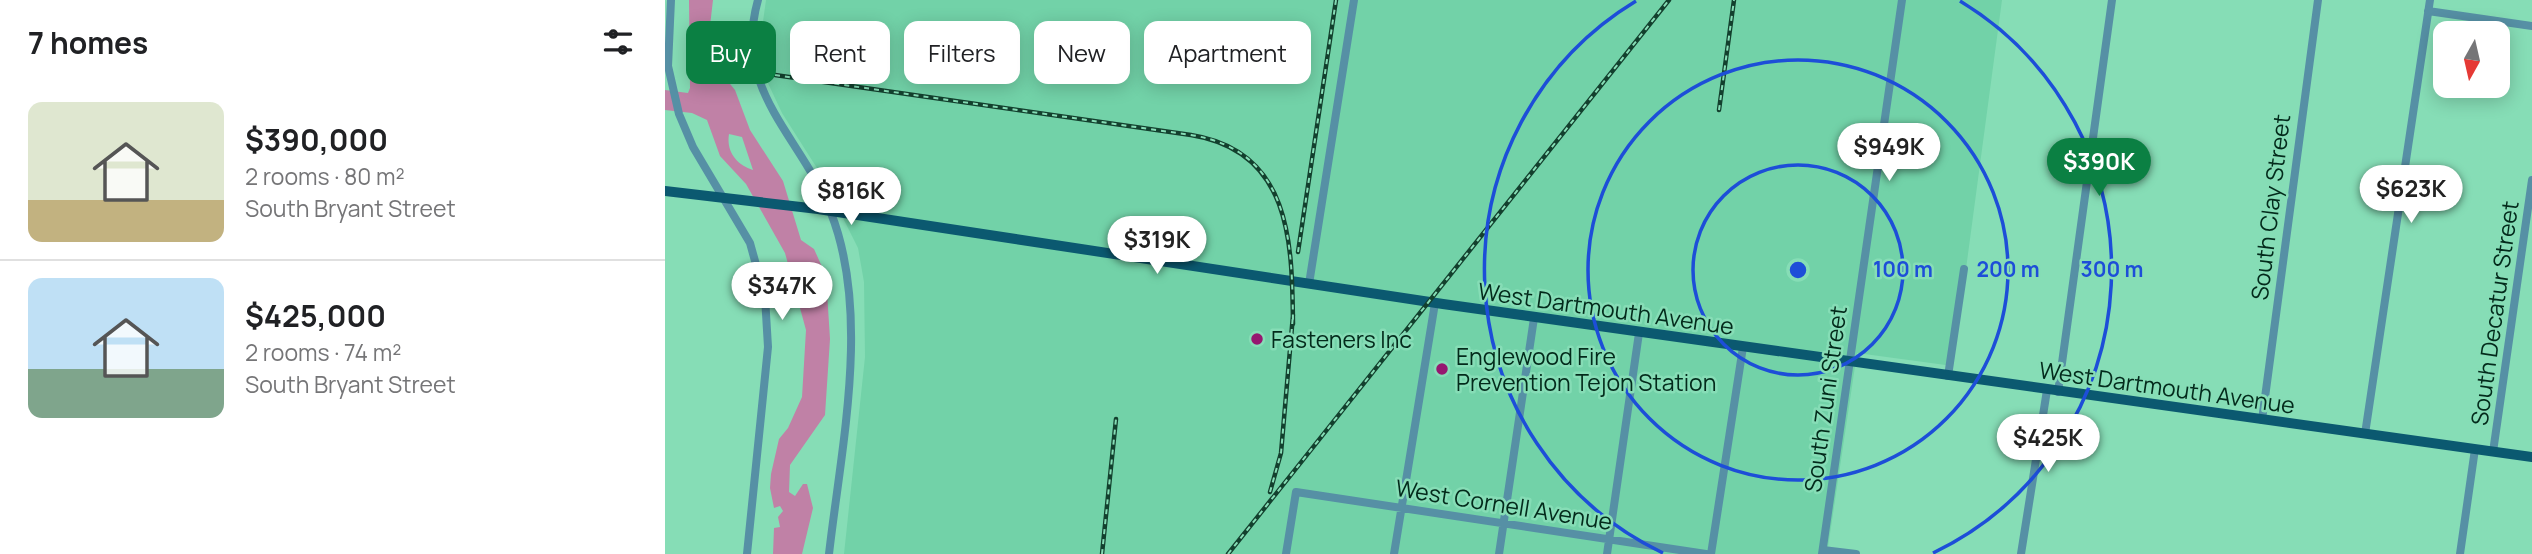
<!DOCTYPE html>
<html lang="en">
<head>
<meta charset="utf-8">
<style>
	:root { --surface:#fff; --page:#f2f2f2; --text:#202124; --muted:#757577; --line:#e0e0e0; --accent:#0b8043 }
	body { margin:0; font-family:Manrope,sans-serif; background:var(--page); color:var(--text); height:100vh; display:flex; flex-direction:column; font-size:26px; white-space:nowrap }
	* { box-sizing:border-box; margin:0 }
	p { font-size:23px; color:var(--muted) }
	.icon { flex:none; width:38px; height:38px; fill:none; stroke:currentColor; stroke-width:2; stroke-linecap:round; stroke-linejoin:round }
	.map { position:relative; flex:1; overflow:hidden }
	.drawer { display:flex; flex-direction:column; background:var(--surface); width:665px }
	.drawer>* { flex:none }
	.hud { position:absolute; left:21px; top:21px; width:665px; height:63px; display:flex; gap:14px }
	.needle { width:46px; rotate:188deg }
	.fabs { position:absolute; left:1768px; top:21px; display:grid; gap:14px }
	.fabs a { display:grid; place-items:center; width:77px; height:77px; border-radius:14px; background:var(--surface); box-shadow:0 4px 18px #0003; font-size:35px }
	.price { position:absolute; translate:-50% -60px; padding:0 16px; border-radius:24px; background:#fff; color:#222; font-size:23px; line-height:46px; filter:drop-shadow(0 2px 4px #0008) }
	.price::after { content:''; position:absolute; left:50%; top:42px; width:21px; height:16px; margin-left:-10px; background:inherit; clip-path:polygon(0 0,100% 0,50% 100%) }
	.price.active { background:var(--accent); color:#fff }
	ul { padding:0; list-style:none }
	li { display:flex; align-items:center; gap:21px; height:175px; padding:0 28px }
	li+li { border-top:2px solid var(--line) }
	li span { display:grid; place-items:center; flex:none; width:196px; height:140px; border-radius:14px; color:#555 }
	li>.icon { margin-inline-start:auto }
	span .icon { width:84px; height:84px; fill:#fffc; stroke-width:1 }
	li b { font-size:30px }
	h2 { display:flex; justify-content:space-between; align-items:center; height:84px; padding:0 28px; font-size:30px }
	.pill { padding:0 24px; border-radius:14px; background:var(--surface); box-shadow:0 4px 18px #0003; font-size:24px; line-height:63px }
	.pill.active { background:var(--accent); color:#fff }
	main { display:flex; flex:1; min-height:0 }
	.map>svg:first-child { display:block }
</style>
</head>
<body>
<main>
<section class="drawer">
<h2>7 homes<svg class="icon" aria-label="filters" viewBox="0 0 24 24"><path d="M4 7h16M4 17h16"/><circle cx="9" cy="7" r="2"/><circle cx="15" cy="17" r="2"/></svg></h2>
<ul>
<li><span style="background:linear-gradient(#dfe7d0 70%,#c2b280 0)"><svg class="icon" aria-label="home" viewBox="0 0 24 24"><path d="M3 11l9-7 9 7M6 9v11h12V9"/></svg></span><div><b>$390,000</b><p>2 rooms · 80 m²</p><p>South Bryant Street</p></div></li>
<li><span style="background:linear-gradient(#bfe0f5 65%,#7fa58c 0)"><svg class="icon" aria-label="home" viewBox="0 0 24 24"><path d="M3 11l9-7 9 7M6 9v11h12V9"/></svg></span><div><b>$425,000</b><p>2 rooms · 74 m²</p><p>South Bryant Street</p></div></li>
</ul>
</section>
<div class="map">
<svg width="1867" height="554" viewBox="0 0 1867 554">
	<rect width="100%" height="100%" fill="#86ddb6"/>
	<path fill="#72d2a8" d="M 101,0 L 1337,0 L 1288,366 L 1192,353 L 1162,554 L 179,554 L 200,357 L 199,282 L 193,248 L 157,176 L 117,113 L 101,79 L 95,43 Z"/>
	<path fill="#c081a6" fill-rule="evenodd" d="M 24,0 L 48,0 L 43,43 L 48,63 L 70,90 L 85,130 L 118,181 L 136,240 L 149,249 L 158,269 L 162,292 L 165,339 L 160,415 L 125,465 L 124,492 L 130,496 L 138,484 L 142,484 L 148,508 L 137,554 L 108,554 L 109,528 L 115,527 L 113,517 L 118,511 L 115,506 L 109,508 L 105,488 L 106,474 L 114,439 L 123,428 L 137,397 L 141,330 L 120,253 L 81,184 L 55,156 L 42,120 L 27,113 L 0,110 L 0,90 L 23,93 L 25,88 ZM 64,134 L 77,137 L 88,170 C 72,165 61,152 64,134 Z"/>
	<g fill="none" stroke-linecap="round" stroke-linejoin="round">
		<path stroke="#5690a5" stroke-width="8" d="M 6,0 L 3,66 L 14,114 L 28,147 L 85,243 L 100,297 L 103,347 L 82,554
			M 93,0 C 67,92 137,136 166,213 C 206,315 176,448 164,554
			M 1763,11 L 1867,26
			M 644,284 L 689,0
			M 1283,376 L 1299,269
			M 1393,392 L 1447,0
			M 1597,420 L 1653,0
			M 1700,434 L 1765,0
			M 1828,452 L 1867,180
			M 1158,550 L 1191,554
			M 621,554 L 631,492 L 1041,554
			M 729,554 L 770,303
			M 834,554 L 869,318
			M 942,554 L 974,333
			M 1046,554 L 1078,347
			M 1157,554 L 1237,0
			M 1356,554 L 1382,390
			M 1795,554 L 1810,449"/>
		<path stroke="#0b5970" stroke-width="10" d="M 0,191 L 153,209 L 778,304 L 1867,457"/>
		<g stroke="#13402e" stroke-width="4.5">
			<path id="rail" d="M 110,75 L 526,135 C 627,151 627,244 628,324
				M 1054,110 L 1069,0
				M 633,252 L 671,0
				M 605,492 L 616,453 L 628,315
				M 437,554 L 451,419
				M 563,554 L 1004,0"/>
		</g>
		<use href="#rail" stroke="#86ddb6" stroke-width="2" stroke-dasharray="5" stroke-linecap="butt"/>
	</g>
	<g fill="none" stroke="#1d4ed8" stroke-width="3.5">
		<circle cx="1133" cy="270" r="105"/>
		<circle cx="1133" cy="270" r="210"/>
		<path d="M998 553A314 314 0 0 1 971 1M1295 1A314 314 0 0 1 1268 553"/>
	</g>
	<g fill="#961770" stroke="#86ddb6" stroke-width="2.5">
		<circle cx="592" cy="339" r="7"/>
		<circle cx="777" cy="369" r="7"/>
	</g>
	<g text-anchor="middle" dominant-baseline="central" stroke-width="5" stroke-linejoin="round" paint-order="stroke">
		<g font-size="23" fill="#032a1b" stroke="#86ddb6">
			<text transform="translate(1605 207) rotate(-83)">South Clay Street</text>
			<text transform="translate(941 308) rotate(8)">West Dartmouth Avenue</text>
			<text transform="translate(1829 313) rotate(-82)">South Decatur Street</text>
			<text transform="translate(1502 387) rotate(8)">West Dartmouth Avenue</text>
			<text transform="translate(1160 399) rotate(-82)">South Zuni Street</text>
			<text transform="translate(839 504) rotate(9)">West Cornell Avenue</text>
		</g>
		<g font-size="23" fill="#032a1b" stroke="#86ddb6" text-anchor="start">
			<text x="606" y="339">Fasteners Inc</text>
			<text x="791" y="356">Englewood Fire<tspan x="791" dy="26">Prevention Tejon Station</tspan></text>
		</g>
	</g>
	<circle cx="1133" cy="270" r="10" fill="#1d4ed8" stroke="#86ddb6" stroke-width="3.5"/>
	<g font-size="21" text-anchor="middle" font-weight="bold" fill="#1d4ed8" stroke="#86ddb6" stroke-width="5" stroke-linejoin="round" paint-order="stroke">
		<text x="1238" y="277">100 m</text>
		<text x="1343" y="277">200 m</text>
		<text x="1447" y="277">300 m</text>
	</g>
</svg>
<div class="fabs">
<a><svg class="needle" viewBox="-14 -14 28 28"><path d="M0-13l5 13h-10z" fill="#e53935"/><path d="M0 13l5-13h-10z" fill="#757577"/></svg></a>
</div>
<b class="price" style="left:1224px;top:183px">$949K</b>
<b class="price active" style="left:1434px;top:198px">$390K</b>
<b class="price" style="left:1746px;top:225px">$623K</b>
<b class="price" style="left:186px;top:227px">$816K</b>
<b class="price" style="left:492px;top:276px">$319K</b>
<b class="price" style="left:117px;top:322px">$347K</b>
<b class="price" style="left:1383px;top:474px">$425K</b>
<div class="hud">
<a class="pill active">Buy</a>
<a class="pill">Rent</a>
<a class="pill">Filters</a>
<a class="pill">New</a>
<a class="pill">Apartment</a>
</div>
</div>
</main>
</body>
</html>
